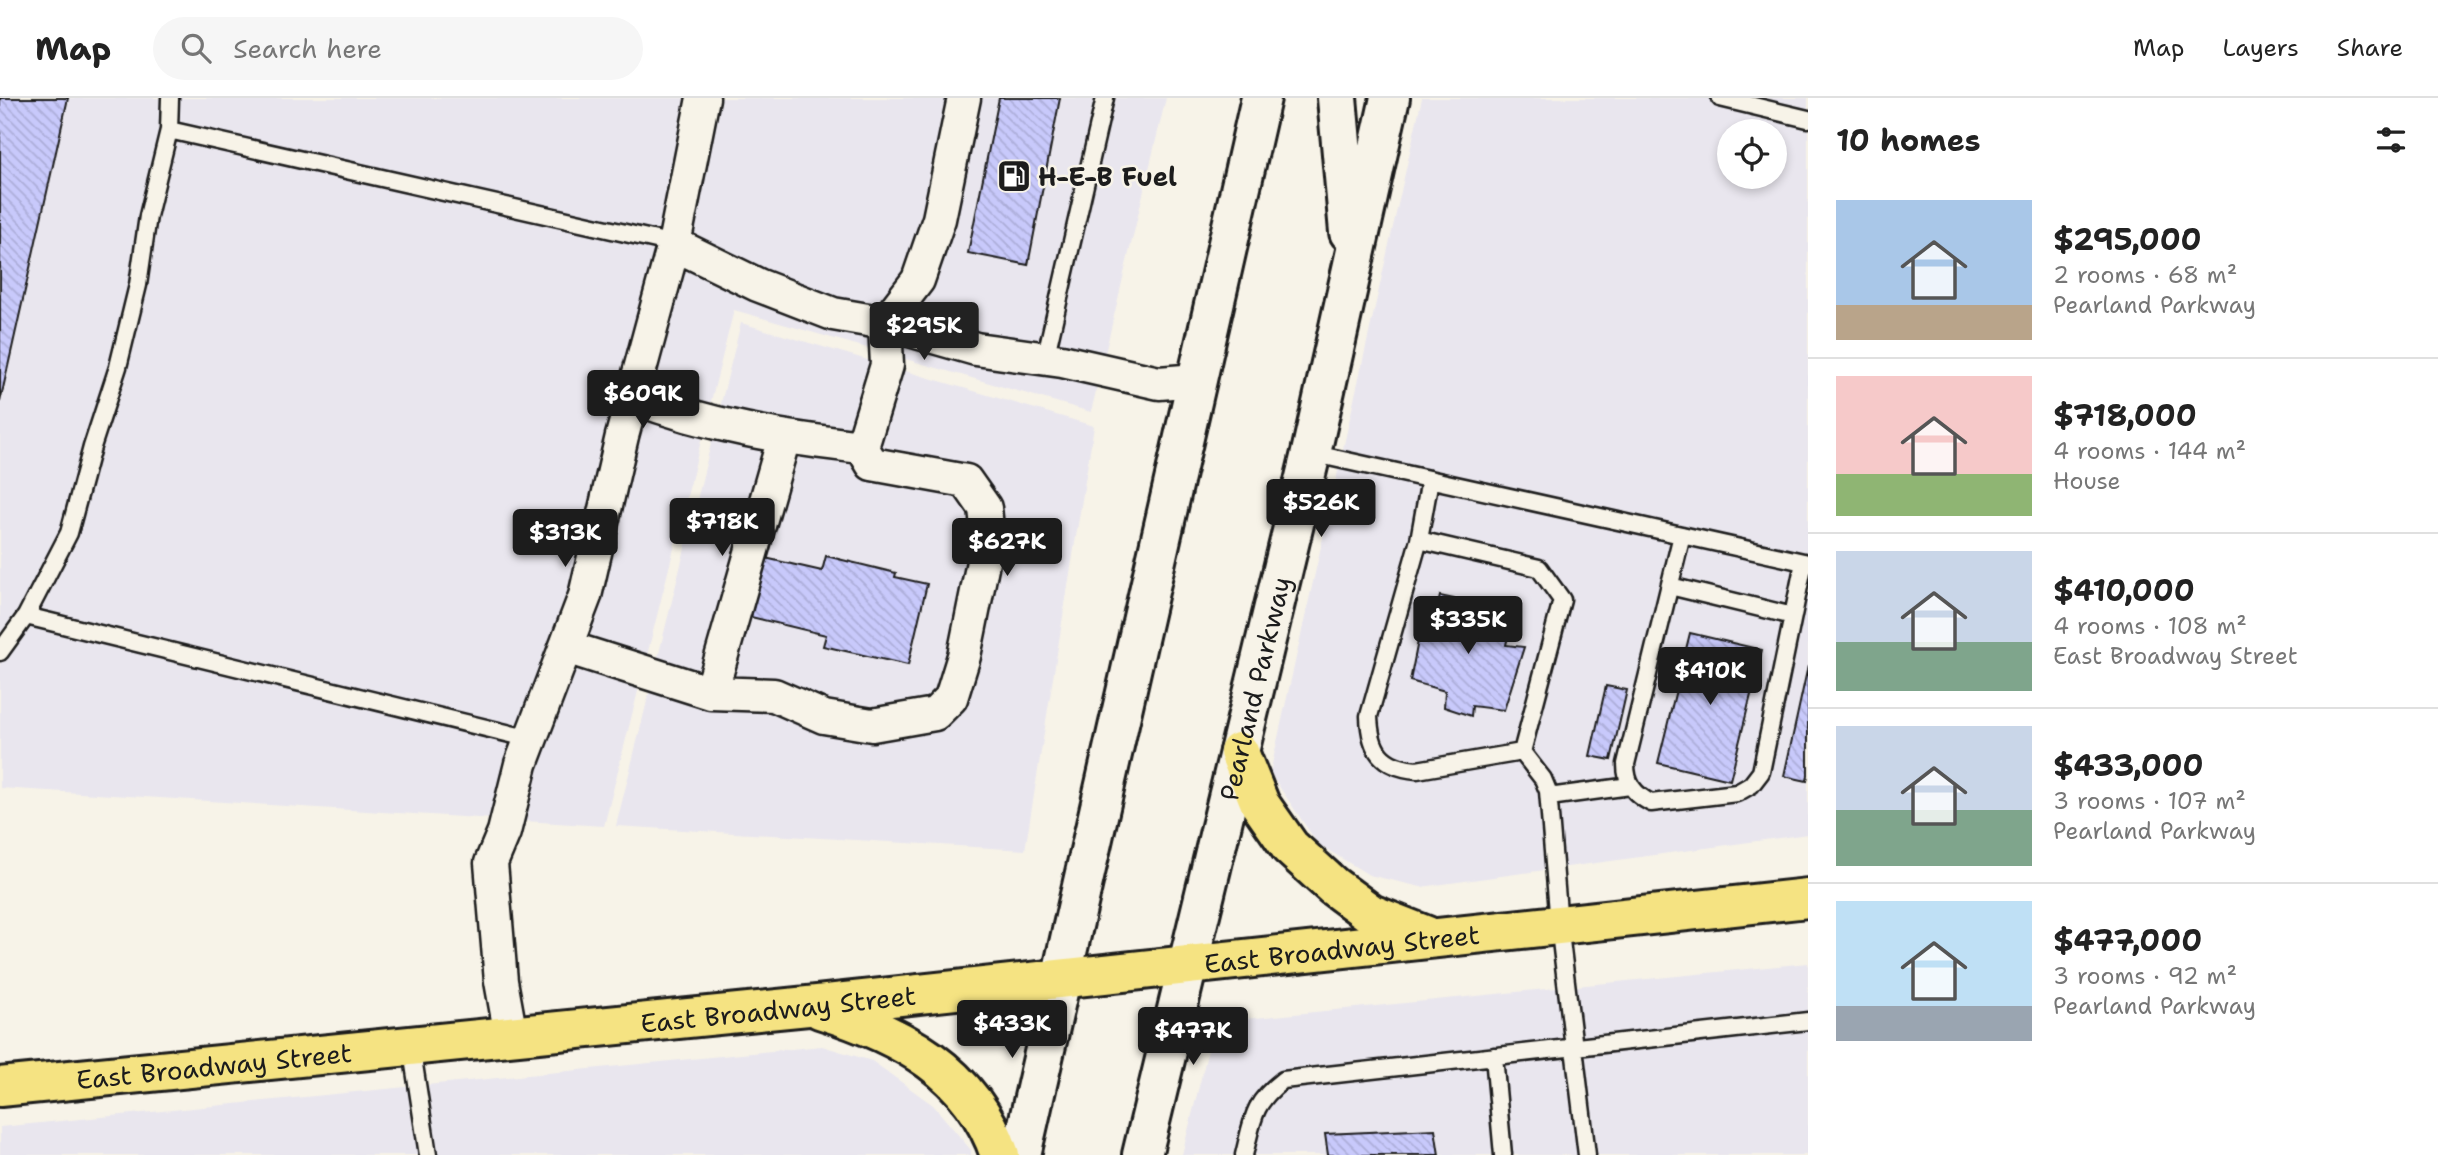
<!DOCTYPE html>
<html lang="en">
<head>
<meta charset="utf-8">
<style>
	:root { --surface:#fff; --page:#f6f6f6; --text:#222; --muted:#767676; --line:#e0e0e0; --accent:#1c1c1c }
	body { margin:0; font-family:"Shantell Sans",sans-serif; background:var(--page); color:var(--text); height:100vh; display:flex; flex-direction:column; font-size:26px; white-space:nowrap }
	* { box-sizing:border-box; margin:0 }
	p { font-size:23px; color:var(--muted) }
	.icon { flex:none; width:38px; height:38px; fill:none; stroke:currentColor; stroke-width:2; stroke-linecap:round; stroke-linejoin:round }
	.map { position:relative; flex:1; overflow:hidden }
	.drawer { display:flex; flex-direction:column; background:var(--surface); width:630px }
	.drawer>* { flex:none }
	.tools { position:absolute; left:1717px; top:21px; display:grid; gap:14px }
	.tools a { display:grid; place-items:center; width:70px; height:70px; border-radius:50%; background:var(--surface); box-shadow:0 4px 10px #0003; font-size:35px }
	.price { position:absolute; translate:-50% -60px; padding:0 16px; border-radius:7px; background:var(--accent); color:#fff; font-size:23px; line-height:46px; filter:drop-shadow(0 2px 4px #0008) }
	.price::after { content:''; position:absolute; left:50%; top:42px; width:21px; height:16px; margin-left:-10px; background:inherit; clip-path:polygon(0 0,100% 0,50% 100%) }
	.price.current { background:#222; color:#fff }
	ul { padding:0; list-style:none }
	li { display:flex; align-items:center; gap:21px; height:175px; padding:0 28px }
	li+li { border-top:2px solid var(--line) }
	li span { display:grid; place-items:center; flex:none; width:196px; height:140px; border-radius:0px; color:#555 }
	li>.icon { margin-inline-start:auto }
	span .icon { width:84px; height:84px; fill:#fffc; stroke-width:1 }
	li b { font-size:30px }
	h2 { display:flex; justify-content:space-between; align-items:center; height:84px; padding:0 28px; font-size:30px }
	header { display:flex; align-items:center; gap:42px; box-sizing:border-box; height:98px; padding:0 35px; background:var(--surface); border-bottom:2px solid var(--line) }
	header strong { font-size:33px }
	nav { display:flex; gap:38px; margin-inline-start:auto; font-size:24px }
	.search { width:490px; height:63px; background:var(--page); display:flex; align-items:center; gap:18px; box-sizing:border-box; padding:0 24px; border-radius:38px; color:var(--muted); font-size:26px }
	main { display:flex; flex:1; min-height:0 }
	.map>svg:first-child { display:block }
</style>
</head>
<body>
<header>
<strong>Map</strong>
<div class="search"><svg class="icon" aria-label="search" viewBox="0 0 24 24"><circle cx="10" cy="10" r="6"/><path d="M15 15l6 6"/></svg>Search here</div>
<nav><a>Map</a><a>Layers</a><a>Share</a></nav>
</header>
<main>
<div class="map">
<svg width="1808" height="1057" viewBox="0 0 1808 1057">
	<defs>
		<pattern id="building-back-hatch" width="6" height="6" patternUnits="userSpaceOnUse" patternTransform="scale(1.75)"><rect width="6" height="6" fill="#c8c9fb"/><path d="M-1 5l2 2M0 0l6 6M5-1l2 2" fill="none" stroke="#abacd7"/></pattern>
	</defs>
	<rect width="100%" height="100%" fill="#f7f3e8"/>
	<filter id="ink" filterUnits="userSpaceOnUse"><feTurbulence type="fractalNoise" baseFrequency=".0143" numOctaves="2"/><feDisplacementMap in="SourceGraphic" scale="14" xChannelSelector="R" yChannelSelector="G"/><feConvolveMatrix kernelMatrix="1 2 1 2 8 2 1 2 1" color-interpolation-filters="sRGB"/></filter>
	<g filter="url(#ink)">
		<path fill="#e9e6ee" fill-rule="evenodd" d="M 0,0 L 1166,0 L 1091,314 L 734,212 L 604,728 L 0,690 Z
			M 1422,0 L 1808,0 L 1808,736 L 1421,789 L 1369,777 L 1318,746 L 1270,675 ZM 1729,33 L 1774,33 L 1774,79 L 1729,79 Z
			M 741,225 L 1094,328 L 1025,752 L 616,728 Z
			M 1808,865 L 1808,1057 L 1182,1057 L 1215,924 Z
			M 822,948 L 872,963 L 933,1007 L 971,1052 L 971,1057 L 0,1057 L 0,1029 Z"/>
		<path fill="url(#building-back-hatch)" stroke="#1c1c1c" stroke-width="2" d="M 0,0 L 68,0 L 0,304 Z
			M 999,0 L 1060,0 L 1028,167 L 968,155 Z
			M 826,458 L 896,475 L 895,479 L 927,486 L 908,567 L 823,548 L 826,537 L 751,519 L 765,460 L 822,473 Z
			M 1440,498 L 1514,514 L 1506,547 L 1524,549 L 1504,612 L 1472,608 L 1471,618 L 1444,609 L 1445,593 L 1410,583 L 1421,528 L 1433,529 Z
			M 1690,535 L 1762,552 L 1730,682 L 1658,665 Z
			M 1808,568 L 1808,677 L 1807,683 L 1784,678 Z
			M 1606,588 L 1627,592 L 1611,662 L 1590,658 Z
			M 1435,1031 L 1439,1057 L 1328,1057 L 1325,1036 Z"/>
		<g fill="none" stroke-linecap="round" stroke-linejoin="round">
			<g stroke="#1c1c1c" stroke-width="21">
				<path id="lane" d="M 1720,0 L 1808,21
					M 169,32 L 674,146
					M 1045,261 L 1105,0
					M 1311,355 L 1808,465
					M 1430,381 L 1419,442 L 1539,470 L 1562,502 L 1522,654 L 1543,681 L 1548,693 L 1559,826 L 1587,1057
					M 1682,437 L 1626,666 C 1626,686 1634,696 1651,705 L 1737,695 L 1751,687 L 1761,674 L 1804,464
					M 1419,442 L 1369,618 C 1370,652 1381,669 1417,672 L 1522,654
					M 1670,488 L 1793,518
					M 26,518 L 531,641
					M 0,554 L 26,518 L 69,435 L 92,349 L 118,269 L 138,187 L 148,118 L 169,32 L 170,0
					M 1549,699 L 1630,688
					M 411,947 L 428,1057
					M 1494,958 L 1503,1057
					M 1244,1057 C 1253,1021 1252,1006 1283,982 L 1808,923"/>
			</g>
			<g stroke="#1c1c1c" stroke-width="37">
				<path id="street" d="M 674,146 L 758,187 L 833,216 L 885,225 L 976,251 L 1062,263 L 1159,285 L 1197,282
					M 633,299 C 707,328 783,340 862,349
					M 566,549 L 711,595 L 774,597 L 824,619 L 872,627 L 935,616 L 951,600 L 964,558 L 988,439 L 985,410 L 966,383 L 872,366 L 862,349 L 887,267 L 885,225 L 918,182 L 939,121 L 964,0
					M 711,595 L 784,340
					M 511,938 L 501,883 L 491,765 L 504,734 L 521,666 L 585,498 L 622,338 L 674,146 L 703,0"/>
			</g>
			<g stroke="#1c1c1c" stroke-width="44">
				<g id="secondary">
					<path d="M 1337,0 L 1349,134"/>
					<path d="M 1021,1057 L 1261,0"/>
					<path id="s1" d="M 1142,1057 L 1311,355 L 1390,0"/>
				</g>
			</g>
			<g stroke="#1c1c1c" stroke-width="44">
				<g id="primary">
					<path d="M 1239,654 L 1260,706 L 1290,749 L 1333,788 L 1371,816 L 1427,838"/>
					<path d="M 820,911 C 900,936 972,973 1000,1057"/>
					<path id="s2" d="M 0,989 L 808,908 L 1808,800"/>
				</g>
			</g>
			<use href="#lane" stroke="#f7f3e8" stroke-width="16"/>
			<use href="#street" stroke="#f7f3e8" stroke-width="32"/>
			<use href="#secondary" stroke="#f7f3e8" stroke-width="38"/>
			<use href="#primary" stroke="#f5e382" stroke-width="38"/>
		</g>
	</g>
	<defs>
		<g id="fuel-square" transform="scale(1.75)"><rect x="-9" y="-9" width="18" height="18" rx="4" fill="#1c1c1c" stroke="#f7f3e8"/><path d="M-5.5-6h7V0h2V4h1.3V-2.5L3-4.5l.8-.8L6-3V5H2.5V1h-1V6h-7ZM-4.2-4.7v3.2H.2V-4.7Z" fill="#fff"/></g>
	</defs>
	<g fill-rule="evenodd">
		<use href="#fuel-square" x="1014" y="78"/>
	</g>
	<g text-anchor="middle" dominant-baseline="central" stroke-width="5" stroke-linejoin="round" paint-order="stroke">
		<g font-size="26" font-weight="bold" fill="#1c1c1c" stroke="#f7f3e8" text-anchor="start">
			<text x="1038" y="78">H-E-B Fuel</text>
		</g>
		<g font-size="26" fill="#1c1c1c" stroke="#f7f3e8">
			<text stroke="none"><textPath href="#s1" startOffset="480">Pearland Parkway</textPath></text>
			<text stroke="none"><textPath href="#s2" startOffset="1349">East Broadway Street</textPath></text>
			<text stroke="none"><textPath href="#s2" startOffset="782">East Broadway Street</textPath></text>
			<text stroke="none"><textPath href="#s2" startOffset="215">East Broadway Street</textPath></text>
		</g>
	</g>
</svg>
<div class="tools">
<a><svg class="icon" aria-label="locate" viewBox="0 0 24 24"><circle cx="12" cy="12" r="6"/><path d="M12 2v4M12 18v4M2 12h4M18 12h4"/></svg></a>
</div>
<b class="price current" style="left:924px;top:264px">$295K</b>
<b class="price" style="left:643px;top:332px">$609K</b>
<b class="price" style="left:1321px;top:441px">$526K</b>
<b class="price" style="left:722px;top:460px">$718K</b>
<b class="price" style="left:565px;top:471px">$313K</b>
<b class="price" style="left:1007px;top:480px">$627K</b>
<b class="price" style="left:1468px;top:558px">$335K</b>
<b class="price" style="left:1710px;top:609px">$410K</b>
<b class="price" style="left:1012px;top:962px">$433K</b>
<b class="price" style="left:1193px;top:969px">$477K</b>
</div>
<section class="drawer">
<h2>10 homes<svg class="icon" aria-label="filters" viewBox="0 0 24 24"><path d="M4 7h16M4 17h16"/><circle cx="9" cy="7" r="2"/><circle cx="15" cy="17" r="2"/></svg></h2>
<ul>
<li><span style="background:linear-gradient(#a9c7e8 75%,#b9a48a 0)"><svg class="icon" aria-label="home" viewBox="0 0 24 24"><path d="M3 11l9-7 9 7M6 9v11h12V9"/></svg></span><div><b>$295,000</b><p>2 rooms · 68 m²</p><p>Pearland Parkway</p></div></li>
<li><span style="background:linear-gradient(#f6c9c9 70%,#8fb573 0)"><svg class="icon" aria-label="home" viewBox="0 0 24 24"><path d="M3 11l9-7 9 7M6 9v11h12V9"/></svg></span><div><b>$718,000</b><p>4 rooms · 144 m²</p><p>House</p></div></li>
<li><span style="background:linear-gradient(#c9d6e8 65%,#7fa58c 0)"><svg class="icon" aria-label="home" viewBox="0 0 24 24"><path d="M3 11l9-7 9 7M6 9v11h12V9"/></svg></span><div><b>$410,000</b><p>4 rooms · 108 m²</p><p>East Broadway Street</p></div></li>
<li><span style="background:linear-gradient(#c9d6e8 60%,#7fa58c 0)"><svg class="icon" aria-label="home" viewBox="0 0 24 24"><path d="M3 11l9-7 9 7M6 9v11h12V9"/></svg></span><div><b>$433,000</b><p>3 rooms · 107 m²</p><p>Pearland Parkway</p></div></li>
<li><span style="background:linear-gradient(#bfe0f5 75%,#9aa5b1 0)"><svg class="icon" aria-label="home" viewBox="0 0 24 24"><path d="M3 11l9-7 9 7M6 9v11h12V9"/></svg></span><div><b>$477,000</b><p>3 rooms · 92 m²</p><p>Pearland Parkway</p></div></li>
</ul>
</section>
</main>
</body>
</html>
